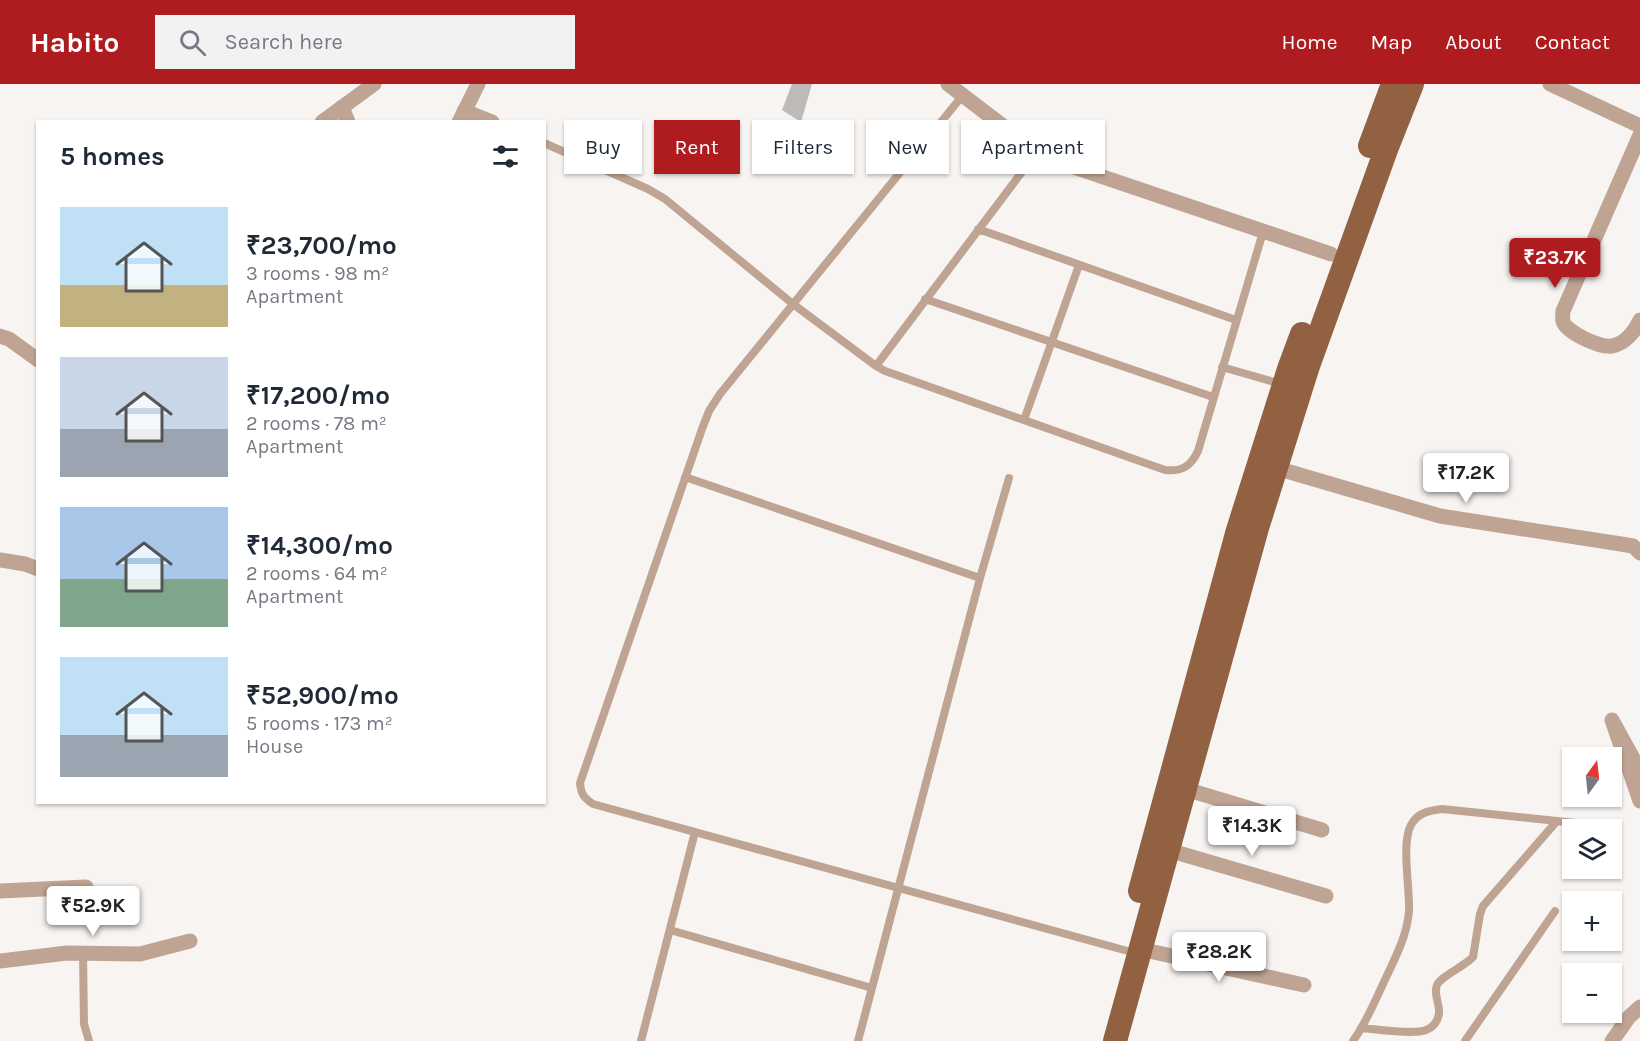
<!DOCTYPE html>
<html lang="en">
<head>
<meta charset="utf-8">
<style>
	:root { --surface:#fff; --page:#f2f2f3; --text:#1f2937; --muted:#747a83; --accent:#ae1c1f }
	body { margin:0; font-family:Karla,sans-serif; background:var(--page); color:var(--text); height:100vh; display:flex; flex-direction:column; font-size:22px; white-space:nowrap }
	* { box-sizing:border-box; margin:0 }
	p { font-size:20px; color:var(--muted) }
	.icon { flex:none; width:33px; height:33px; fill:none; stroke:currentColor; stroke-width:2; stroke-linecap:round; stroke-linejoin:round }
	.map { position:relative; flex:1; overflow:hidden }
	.panel { position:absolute; left:36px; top:36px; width:510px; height:684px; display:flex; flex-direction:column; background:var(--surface); border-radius:0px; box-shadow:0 2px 4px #0004 }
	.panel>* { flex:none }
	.banner { position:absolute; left:564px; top:36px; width:570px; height:54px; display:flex; gap:12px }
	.needle { width:39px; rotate:15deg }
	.controls { position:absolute; left:1562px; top:663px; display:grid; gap:12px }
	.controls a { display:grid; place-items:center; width:60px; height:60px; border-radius:0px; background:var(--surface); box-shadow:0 2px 4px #0004; font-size:30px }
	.price { position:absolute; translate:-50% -51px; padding:0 14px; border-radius:6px; background:#fff; color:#222; font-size:20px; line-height:39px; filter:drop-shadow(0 2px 3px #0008) }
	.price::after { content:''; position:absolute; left:50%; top:36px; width:18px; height:14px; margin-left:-9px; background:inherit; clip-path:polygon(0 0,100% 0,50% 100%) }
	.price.active { background:var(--accent); color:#fff }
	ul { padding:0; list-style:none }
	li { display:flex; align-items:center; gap:18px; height:150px; padding:0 24px }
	li span { display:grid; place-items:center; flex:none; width:168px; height:120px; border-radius:0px; color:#555 }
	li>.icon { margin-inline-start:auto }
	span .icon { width:72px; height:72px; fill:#fffc; stroke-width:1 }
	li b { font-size:26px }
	h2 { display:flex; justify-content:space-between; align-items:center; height:72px; padding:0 24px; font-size:26px }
	.tag { padding:0 21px; border-radius:0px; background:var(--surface); box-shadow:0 2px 4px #0004; font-size:21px; line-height:54px }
	.tag.active { background:var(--accent); color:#fff }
	header { display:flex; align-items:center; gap:36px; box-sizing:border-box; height:84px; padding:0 30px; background:var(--accent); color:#fff }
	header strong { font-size:28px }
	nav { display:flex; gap:33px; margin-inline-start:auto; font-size:21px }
	.search { width:420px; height:54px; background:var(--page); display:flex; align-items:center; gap:15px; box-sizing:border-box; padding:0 21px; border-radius:0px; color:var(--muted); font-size:22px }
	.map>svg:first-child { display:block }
</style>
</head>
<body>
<header>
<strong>Habito</strong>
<div class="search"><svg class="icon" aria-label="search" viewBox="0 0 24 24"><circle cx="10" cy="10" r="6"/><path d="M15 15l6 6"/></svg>Search here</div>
<nav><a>Home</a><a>Map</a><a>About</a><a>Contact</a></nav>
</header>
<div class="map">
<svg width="1640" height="957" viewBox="0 0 1640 957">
	<rect width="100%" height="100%" fill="#f7f4f2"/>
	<path fill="#bdbab8" d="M 792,0 L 812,0 L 801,38 L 782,26 Z"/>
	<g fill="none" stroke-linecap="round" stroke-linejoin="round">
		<path stroke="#c0a493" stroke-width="8" d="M 963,11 L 720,310 L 709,327 L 702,345 L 580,699 C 581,710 584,714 593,720 L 1135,869
			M 544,59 L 648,105 L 665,115 L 793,220 L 876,282 L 885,287 L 1165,386 C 1182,388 1191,382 1198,367 L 1263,148
			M 978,145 L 1236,236
			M 925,215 L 1213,313
			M 876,282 L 1037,68
			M 1222,283 L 1281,300
			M 1024,336 L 1079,181
			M 685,393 L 980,494
			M 670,846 L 872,904
			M 83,869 L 84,940 L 89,957
			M 1361,944 C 1377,945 1413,951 1426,946 C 1434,943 1438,937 1439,929 C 1440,920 1433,910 1437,901 C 1441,892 1465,882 1473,873 L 1480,830 L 1483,822 L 1557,737
			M 641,957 L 695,748
			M 858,957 L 980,494 L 1009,394
			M 1353,957 C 1366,939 1374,919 1383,900 C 1394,876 1407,853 1409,827 C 1410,804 1401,759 1411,741 C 1418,728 1429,727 1442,725 L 1585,740
			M 1465,957 L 1555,827"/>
		<path stroke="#c0a493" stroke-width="15" d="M 948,0 L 1037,68 L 1047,74 L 1331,170
			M 1550,0 L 1640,42
			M 342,23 L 348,38
			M 464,27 L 492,38
			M 322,38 L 374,0
			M 459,38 L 478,0
			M 1640,51 L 1563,227 C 1563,229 1562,235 1563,237 C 1566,249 1601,264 1612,262 C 1625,260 1635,247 1640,236
			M 0,252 L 9,255 L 38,276
			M 1276,384 L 1440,432 L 1621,460 L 1633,462 L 1640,469
			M 0,476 L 25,480 L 38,485
			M 1640,687 L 1612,636 L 1640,717
			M 1185,705 L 1322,746
			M 1168,766 L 1326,812
			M 0,807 L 86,803
			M 1140,865 L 1304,901
			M 0,877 L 67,869 L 140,870 L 190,857
			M 1612,957 L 1629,933 L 1640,923"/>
		<path stroke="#916142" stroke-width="24" d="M 1370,62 L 1393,0
			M 1140,807 L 1238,446 L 1289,285 L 1302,250
			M 1115,957 L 1257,444 L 1308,282 L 1387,63 L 1412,0"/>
	</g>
</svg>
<div class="controls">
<a><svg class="needle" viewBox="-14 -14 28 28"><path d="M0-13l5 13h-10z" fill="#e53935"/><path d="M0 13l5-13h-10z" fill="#747a83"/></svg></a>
<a><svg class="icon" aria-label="layers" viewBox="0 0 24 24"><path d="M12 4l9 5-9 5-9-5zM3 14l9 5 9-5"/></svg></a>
<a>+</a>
<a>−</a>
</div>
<b class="price active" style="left:1555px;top:205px">₹23.7K</b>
<b class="price" style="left:1466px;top:420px">₹17.2K</b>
<b class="price" style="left:1252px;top:773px">₹14.3K</b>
<b class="price" style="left:93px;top:853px">₹52.9K</b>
<b class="price" style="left:1219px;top:899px">₹28.2K</b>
<div class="banner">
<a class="tag">Buy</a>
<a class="tag active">Rent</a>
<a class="tag">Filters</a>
<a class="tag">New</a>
<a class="tag">Apartment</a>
</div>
<section class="panel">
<h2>5 homes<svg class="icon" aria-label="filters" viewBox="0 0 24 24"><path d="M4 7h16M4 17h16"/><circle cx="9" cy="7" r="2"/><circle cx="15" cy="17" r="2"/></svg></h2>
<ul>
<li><span style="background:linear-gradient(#bfe0f5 65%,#c2b280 0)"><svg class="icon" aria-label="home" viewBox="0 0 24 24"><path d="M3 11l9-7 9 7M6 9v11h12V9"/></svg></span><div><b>₹23,700/mo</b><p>3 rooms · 98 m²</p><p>Apartment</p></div></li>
<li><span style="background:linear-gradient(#c9d6e8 60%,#9aa5b1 0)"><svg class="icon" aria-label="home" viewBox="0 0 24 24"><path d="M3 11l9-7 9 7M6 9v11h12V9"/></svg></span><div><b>₹17,200/mo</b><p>2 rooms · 78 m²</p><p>Apartment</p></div></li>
<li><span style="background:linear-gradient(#a9c7e8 60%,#7fa58c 0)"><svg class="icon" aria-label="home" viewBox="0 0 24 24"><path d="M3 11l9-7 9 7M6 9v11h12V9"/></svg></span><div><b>₹14,300/mo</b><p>2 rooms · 64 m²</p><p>Apartment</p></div></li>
<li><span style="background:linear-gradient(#bfe0f5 65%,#9aa5b1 0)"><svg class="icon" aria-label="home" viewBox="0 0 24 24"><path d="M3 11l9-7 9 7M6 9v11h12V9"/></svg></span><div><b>₹52,900/mo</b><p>5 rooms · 173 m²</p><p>House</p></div></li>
</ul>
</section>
</div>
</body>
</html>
